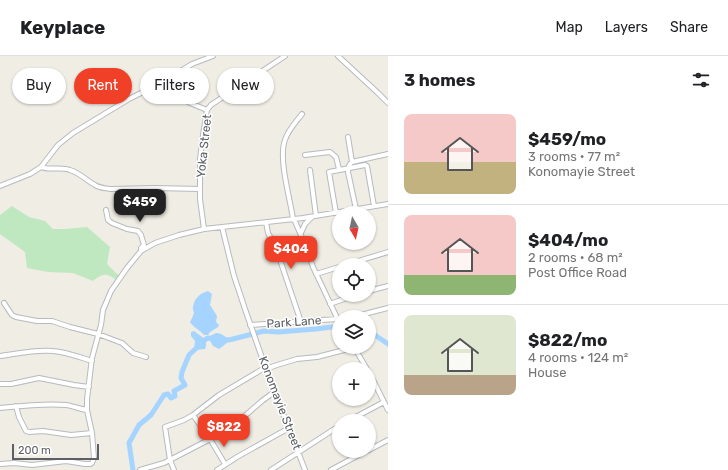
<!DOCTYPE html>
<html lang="en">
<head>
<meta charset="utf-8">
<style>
	:root { --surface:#fff; --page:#f2f2f2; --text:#202124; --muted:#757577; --line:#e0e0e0; --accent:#f14028 }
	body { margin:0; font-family:Rubik,sans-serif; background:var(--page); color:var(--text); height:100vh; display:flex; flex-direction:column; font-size:15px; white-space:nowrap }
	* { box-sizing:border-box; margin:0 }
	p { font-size:13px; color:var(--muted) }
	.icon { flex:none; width:22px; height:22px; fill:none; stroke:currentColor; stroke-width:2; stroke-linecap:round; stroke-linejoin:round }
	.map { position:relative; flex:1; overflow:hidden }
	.sheet { display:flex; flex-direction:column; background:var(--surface); width:340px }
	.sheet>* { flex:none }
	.guide { position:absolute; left:12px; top:12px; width:316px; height:36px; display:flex; gap:8px }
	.needle { width:26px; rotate:171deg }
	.fabs { position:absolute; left:332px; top:150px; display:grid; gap:8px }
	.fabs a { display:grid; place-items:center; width:44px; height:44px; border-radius:50%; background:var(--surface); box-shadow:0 1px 3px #0004; font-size:20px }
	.scale { position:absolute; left:12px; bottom:10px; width:87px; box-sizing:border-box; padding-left:4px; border:2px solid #5c6065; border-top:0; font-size:11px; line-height:14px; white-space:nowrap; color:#5c6065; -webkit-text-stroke:3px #fff; paint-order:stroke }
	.price { position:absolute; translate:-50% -34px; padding:0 9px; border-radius:8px; background:var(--accent); color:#fff; font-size:13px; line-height:26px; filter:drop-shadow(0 1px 2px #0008) }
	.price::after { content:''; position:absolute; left:50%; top:24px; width:12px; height:9px; margin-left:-6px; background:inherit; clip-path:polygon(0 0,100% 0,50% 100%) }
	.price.on { background:#222; color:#fff }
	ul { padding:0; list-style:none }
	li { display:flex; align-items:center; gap:12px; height:100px; padding:0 16px }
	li+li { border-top:1px solid var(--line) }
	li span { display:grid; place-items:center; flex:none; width:112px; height:80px; border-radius:8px; color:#555 }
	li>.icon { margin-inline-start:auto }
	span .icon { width:48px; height:48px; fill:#fffc; stroke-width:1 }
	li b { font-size:17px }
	h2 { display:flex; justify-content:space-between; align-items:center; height:48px; padding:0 16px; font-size:17px }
	.pill { padding:0 14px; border-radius:18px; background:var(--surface); box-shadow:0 1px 3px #0004; font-size:14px; line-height:36px }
	.pill.on { background:var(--accent); color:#fff }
	header { display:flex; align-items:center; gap:24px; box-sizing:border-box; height:56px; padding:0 20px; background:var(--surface); border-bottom:1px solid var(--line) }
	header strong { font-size:19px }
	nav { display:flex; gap:22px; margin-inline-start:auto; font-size:14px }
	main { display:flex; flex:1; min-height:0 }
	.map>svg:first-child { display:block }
</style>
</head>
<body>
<header>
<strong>Keyplace</strong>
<nav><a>Map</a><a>Layers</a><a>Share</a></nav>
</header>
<main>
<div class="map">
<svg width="388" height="414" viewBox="0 0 388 414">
	<rect width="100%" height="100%" fill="#efede4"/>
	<path fill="#bfe8c1" d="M 12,150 L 29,161 L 45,165 L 53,173 L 65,173 L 87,171 L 110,191 L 107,208 L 116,217 L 120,220 L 116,224 C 106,216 102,218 93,225 L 73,217 L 48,216 L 27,212 L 25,196 L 0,178 L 0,159 Z"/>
	<path fill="#a4d4ff" d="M 208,235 L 212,238 L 210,249 L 217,260 L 216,266 L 219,269 L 218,271 L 210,276 L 208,279 L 204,279 C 200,274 194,272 190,266 C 191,264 193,260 194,257 C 194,255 192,253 193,251 C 194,242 201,237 208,235 Z
		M 194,275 L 206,284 L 206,290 L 205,293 L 194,294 L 195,285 L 191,280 L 191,276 Z
		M 216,277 C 222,277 226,281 229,285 L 223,290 L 219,293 L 213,290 L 208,281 Z"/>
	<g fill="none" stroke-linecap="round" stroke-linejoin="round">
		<path stroke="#a4d4ff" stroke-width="5" d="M 369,275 L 388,288
			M 222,283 L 229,284 L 264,275 L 278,276 L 316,273 L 332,271
			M 133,414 L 129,387 L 139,369 L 151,359 L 164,339 L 168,338 L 171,342 L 175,340 L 174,335 L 185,329 L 181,322 L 182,316 L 189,299 L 206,283 L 208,282 L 214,283"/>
		<g stroke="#b7babf" stroke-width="6">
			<path id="minor" d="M 338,0 L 378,37 L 388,47
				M 161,27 L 190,47 L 207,54
				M 348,81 L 352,106
				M 305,99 L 330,96 L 336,101 L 339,113
				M 41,111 C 50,115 60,110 70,114 C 80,117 86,124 95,129 C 99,132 105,132 110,133 L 155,132 L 200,133
				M 310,114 L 316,160
				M 0,130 L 30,118 L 41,111 L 58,89 L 73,77 L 129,43 L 161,27 L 192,8 L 213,0
				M 356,153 L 348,116 C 348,112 348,109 352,106 L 388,98
				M 106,154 L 108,164 L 112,167 L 127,173 L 138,175 L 141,179 L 144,189 L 141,192 L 141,195
				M 336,157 L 329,116 L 365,109 L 367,110 L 374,150
				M 293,163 C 290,141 278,103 285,84 C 288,74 296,66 302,58
				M 294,163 L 306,191 L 313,211 L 339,266
				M 266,166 L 268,177 L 276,192 L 301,266
				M 222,171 L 234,220 L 246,256 L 274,336 L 289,372 L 305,414
				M 204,173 L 200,143 L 200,103 L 203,79 L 207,54 L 211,49 L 285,0
				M 301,177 L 305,168 L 312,161
				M 345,209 L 388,196
				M 316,218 L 339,211
				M 369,235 L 388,230
				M 4,247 L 12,259 L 16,261 L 37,265 L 52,265 L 70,271 L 98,278 L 122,287 L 133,297 L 146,301
				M 330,248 L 355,239
				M 353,261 L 388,252
				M 250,269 L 337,263
				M 354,291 L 367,313
				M 0,300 C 17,298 35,293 53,295 C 66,296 79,301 92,305
				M 266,313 L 277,309 L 297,303 L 317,301 L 348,293
				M 369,316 L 388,354
				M 0,328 L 11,328 L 39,322 L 74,329 L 89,331
				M 16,350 L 19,361 L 26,375 L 29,376 L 43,375 L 71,379 L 92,377
				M 0,352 C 20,350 46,347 66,349 C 73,350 80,353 87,354
				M 193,359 L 210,383 L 225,408
				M 348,365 L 384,346
				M 369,394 L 388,384
				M 0,408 L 14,407 L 32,409 L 66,405 L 85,408 L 90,408 L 92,407 L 94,402 L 92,377 L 87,354 L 87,343 L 92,302 L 101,269 L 103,254 L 111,235 L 127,212 L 141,195 L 155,187 L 179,179 L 204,173 L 303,162 L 388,148
				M 140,414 L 164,407 L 220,378 L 240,364 L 262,345 L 274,336
				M 174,414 L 170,404 L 165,371 L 184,364 L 193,359 L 219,339 L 266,311
				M 217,414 L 237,401 L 289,372
				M 271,414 L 339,370
				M 331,414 L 366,395"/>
		</g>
		<use href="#minor" stroke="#fff" stroke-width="4"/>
	</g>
	<g text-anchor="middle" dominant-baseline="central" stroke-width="3" stroke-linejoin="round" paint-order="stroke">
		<g font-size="12" fill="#5c6065" stroke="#fff">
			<text transform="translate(204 90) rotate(-84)">Yoka Street</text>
			<text transform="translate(294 266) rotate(-4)">Park Lane</text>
			<text transform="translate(280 347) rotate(69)">Konomayie Street</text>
		</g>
	</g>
</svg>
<div class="fabs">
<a><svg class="needle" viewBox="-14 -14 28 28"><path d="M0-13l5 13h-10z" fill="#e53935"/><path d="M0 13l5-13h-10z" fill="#757577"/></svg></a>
<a><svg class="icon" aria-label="locate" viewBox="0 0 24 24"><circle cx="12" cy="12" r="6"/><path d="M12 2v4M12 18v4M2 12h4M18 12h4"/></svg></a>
<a><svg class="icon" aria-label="layers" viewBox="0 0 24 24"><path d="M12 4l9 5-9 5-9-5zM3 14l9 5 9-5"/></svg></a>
<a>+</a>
<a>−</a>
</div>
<div class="scale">200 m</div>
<b class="price on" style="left:140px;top:167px">$459</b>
<b class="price" style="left:291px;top:214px">$404</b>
<b class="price" style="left:224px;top:392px">$822</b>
<div class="guide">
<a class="pill">Buy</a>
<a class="pill on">Rent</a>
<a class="pill">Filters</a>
<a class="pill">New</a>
</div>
</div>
<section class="sheet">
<h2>3 homes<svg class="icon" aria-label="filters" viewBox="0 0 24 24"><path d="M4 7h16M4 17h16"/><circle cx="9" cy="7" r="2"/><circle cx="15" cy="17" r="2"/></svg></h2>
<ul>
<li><span style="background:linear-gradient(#f6c9c9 60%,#c2b280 0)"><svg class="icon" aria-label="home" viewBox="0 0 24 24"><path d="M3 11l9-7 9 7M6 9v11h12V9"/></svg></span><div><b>$459/mo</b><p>3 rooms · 77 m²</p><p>Konomayie Street</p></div></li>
<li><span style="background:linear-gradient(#f6c9c9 75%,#8fb573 0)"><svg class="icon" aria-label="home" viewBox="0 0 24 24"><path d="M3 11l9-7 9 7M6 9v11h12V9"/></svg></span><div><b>$404/mo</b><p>2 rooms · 68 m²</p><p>Post Office Road</p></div></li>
<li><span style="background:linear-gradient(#dfe7d0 75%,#b9a48a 0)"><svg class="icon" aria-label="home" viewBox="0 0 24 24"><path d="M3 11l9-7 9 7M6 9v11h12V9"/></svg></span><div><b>$822/mo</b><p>4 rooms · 124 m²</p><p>House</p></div></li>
</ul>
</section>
</main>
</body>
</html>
